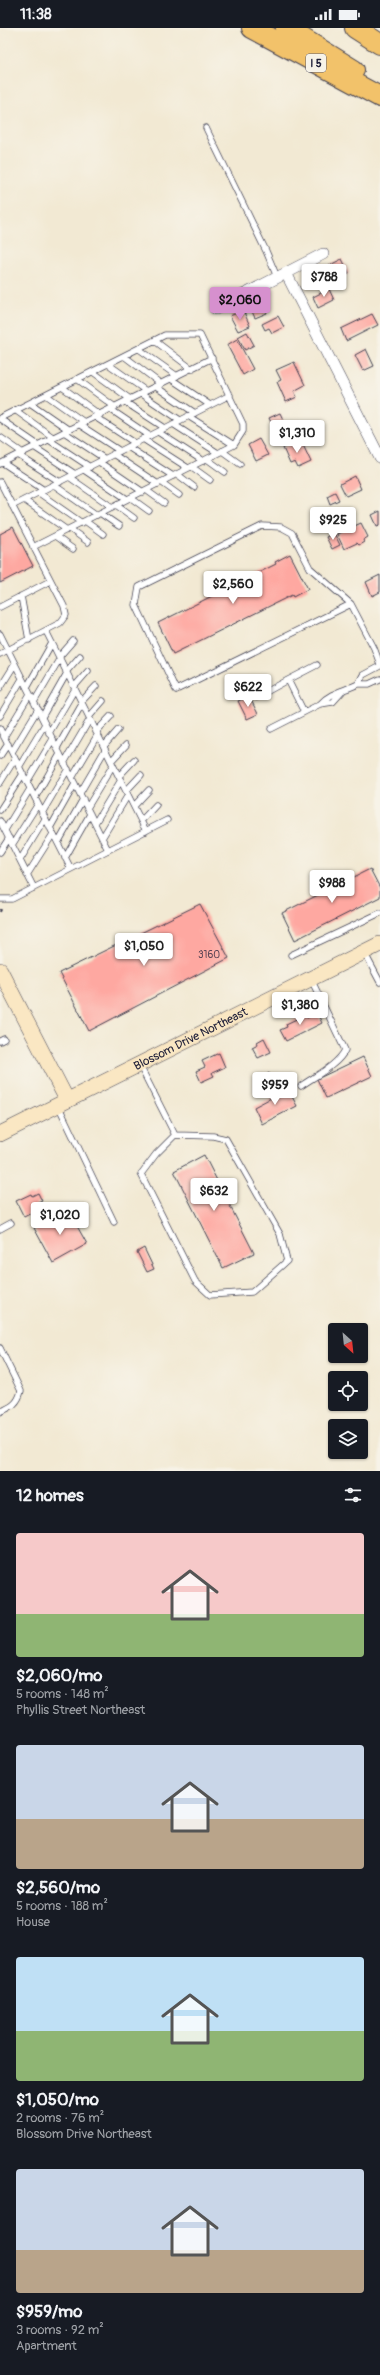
<!DOCTYPE html>
<html lang="en">
<head>
<meta charset="utf-8">
<style>
	:root { --surface:#171b24; --page:#20242c; --text:#f1f3f6; --muted:#9ea1a6; --accent:#d690ce }
	body { margin:0; font-family:Pangolin,sans-serif; background:var(--page); color:var(--text); height:100vh; display:flex; flex-direction:column; font-size:15px; white-space:nowrap }
	* { box-sizing:border-box; margin:0 }
	p { font-size:13px; color:var(--muted) }
	.icon { flex:none; width:22px; height:22px; fill:none; stroke:currentColor; stroke-width:2; stroke-linecap:round; stroke-linejoin:round }
	.map { position:relative; height:1443px; overflow:hidden }
	.panel { display:flex; flex-direction:column; background:var(--surface); flex:1 }
	.panel>* { flex:none }
	.needle { width:26px; rotate:153deg }
	.buttons { position:absolute; left:328px; top:1295px; display:grid; gap:8px }
	.buttons a { display:grid; place-items:center; width:40px; height:40px; border-radius:4px; background:var(--surface); box-shadow:0 1px 3px #0004; font-size:20px }
	.price { position:absolute; translate:-50% -34px; padding:0 9px; border-radius:4px; background:#fff; color:#222; font-size:13px; line-height:26px; filter:drop-shadow(0 1px 2px #0008) }
	.price::after { content:''; position:absolute; left:50%; top:24px; width:12px; height:9px; margin-left:-6px; background:inherit; clip-path:polygon(0 0,100% 0,50% 100%) }
	.price.on { background:var(--accent); color:#111 }
	ul { padding:0; list-style:none }
	li { display:grid; align-content:center; gap:8px; height:212px; padding:0 16px }
	li span { display:grid; place-items:center; height:124px; border-radius:4px; color:#555 }
	li>.icon { margin-inline-start:auto }
	span .icon { width:72px; height:72px; fill:#fffc; stroke-width:1 }
	li b { font-size:17px }
	h2 { display:flex; justify-content:space-between; align-items:center; height:48px; padding:0 16px; font-size:17px }
	.status { display:flex; justify-content:space-between; align-items:center; height:28px; padding:0 20px; background:var(--surface); direction:ltr }
	.status svg { height:11px; fill:currentColor }
	.map>svg:first-child { display:block }
</style>
</head>
<body>
<div class="status"><b>11:38</b><svg viewBox="0 0 49 12"><path d="M0 12V9h3v3zM5 12V6h3v6zM10 12V3h3v9zM15 12V0h3v12zM26 1h20v11H26zM47 4h2v5h-2z"/></svg></div>
<div class="map">
<svg width="380" height="1443" viewBox="0 0 380 1443">
	<rect width="100%" height="100%" fill="#f7f3e8"/>
	<filter id="ink" filterUnits="userSpaceOnUse"><feTurbulence type="fractalNoise" baseFrequency=".025" numOctaves="2"/><feDisplacementMap in="SourceGraphic" scale="8" xChannelSelector="R" yChannelSelector="G"/><feConvolveMatrix kernelMatrix="1 2 1 2 8 2 1 2 1" color-interpolation-filters="sRGB"/></filter>
	<filter id="wash" filterUnits="userSpaceOnUse"><feTurbulence type="fractalNoise" baseFrequency=".012" numOctaves="4" result="noise"/><feDisplacementMap in="SourceGraphic" scale="16" xChannelSelector="R" yChannelSelector="G"/><feGaussianBlur stdDeviation="0.9" result="paint"/><feColorMatrix in="noise" values="0 0 0 0 0 0 0 0 0 0 0 0 0 0 0 0 0 1.4 0 .05"/><feComposite in="paint" operator="in"/></filter>
	<g filter="url(#wash)">
		<rect width="100%" height="100%" fill="#f2e9d3"/>
		<g id="blocks">
			<path fill="#fea8a1" d="M 342,231 L 349,245 L 319,260 L 313,249 L 323,244 L 322,241 Z
				M 329,261 L 334,272 L 318,280 L 313,269 Z
				M 261,273 L 267,285 L 255,290 L 250,279 Z
				M 243,282 L 250,298 L 238,303 L 230,288 Z
				M 372,286 L 378,297 L 346,313 L 341,301 Z
				M 278,288 L 284,299 L 272,305 L 269,300 L 265,302 L 262,296 Z
				M 247,304 L 254,317 L 245,322 L 238,309 Z
				M 237,311 L 253,341 L 243,347 L 227,317 Z
				M 366,321 L 374,338 L 363,343 L 355,327 Z
				M 294,334 L 305,357 L 294,363 L 297,369 L 286,374 L 277,354 L 281,352 L 276,342 Z
				M 280,385 L 287,400 L 276,405 L 269,390 Z
				M 259,411 L 268,427 L 256,433 L 248,417 Z
				M 302,411 L 305,416 L 303,417 L 311,434 L 298,440 L 295,434 L 290,436 L 283,420 Z
				M 355,448 L 361,461 L 346,468 L 340,456 Z
				M 335,464 L 339,472 L 330,476 L 327,468 Z
				M 380,483 L 380,497 L 377,498 L 372,487 Z
				M 361,495 L 368,509 L 363,512 L 364,514 L 359,517 L 357,515 L 344,521 L 337,506 Z
				M 13,499 L 33,538 L 0,555 L 0,506 Z
				M 334,505 L 340,517 L 332,521 L 326,509 Z
				M 290,526 L 308,561 L 293,569 L 292,567 L 173,626 L 158,595 L 276,536 L 275,534 Z
				M 380,547 L 380,564 L 372,568 L 366,554 Z
				M 249,668 L 258,686 L 247,691 L 238,673 Z
				M 370,841 L 380,860 L 380,869 L 295,912 L 282,885 Z
				M 200,876 L 229,930 L 89,1003 L 59,945 Z
				M 317,985 L 322,995 L 286,1013 L 280,1002 L 287,999 L 286,996 L 305,987 L 307,990 Z
				M 264,1010 L 271,1024 L 258,1030 L 252,1019 L 258,1016 L 257,1014 Z
				M 219,1025 L 225,1039 L 212,1045 L 214,1048 L 201,1054 L 196,1043 L 205,1039 L 202,1033 Z
				M 363,1029 L 372,1048 L 326,1070 L 317,1051 Z
				M 269,1045 L 274,1054 L 264,1059 L 260,1051 Z
				M 288,1061 L 297,1078 L 262,1096 L 254,1079 Z
				M 204,1127 L 254,1225 L 223,1240 L 174,1143 Z
				M 38,1165 L 42,1173 L 36,1176 L 39,1181 L 24,1189 L 16,1173 L 31,1166 L 32,1168 Z
				M 68,1182 L 87,1216 L 53,1235 L 34,1200 Z
				M 144,1220 L 154,1241 L 147,1244 L 137,1224 Z"/>
		</g>
	</g>
	<g filter="url(#ink)">
		<use href="#blocks" fill-opacity="0" stroke="#414052" stroke-width="1"/>
		<g fill="none" stroke-linecap="round" stroke-linejoin="round">
			<g stroke="#414052" stroke-width="7">
				<path id="lane" d="M 206,100 L 266,223 L 277,249
					M 155,313 L 192,341
					M 139,321 L 177,348
					M 124,328 L 161,356
					M 108,336 L 146,363
					M 93,344 L 130,371
					M 77,351 L 115,379
					M 171,351 L 210,377
					M 62,359 L 100,387
					M 156,359 L 195,385
					M 141,366 L 180,392
					M 46,367 L 84,394
					M 125,374 L 165,400
					M 30,375 L 69,402
					M 110,381 L 150,408
					M 15,382 L 54,410
					M 188,388 L 234,417
					M 95,389 L 135,415
					M 0,390 L 165,307 L 200,307 L 243,396 L 243,403 L 234,417 L 33,519
					M 0,391 L 38,417
					M 173,396 L 218,425
					M 80,397 L 120,423
					M 64,404 L 105,431
					M 158,404 L 203,433
					M 0,409 L 23,425
					M 143,411 L 188,440
					M 49,412 L 90,439
					M 34,419 L 75,446
					M 128,419 L 173,448
					M 222,423 L 240,436
					M 113,426 L 158,456
					M 18,427 L 60,454
					M 207,431 L 225,444
					M 99,434 L 143,464
					M 3,435 L 44,462
					M 0,436 L 212,330
					M 192,439 L 210,452
					M 84,442 L 127,471
					M 177,446 L 194,459
					M 69,449 L 112,479
					M 0,454 L 64,578 L 66,587 L 60,595 L 0,626
					M 161,454 L 179,467
					M 54,457 L 97,487
					M 146,462 L 164,475
					M 39,465 L 82,495
					M 131,470 L 149,483
					M 24,472 L 67,502
					M 116,477 L 134,490
					M 12,478 L 230,367
					M 100,485 L 119,498
					M 85,493 L 103,506
					M 70,501 L 88,514
					M 55,508 L 73,521
					M 21,568 L 29,612
					M 351,576 L 176,662 L 136,577 L 139,559 L 262,498 L 281,499 L 292,505 L 310,540 L 351,576 L 374,620 L 380,636
					M 0,579 L 50,553
					M 46,603 L 146,803
					M 0,606 L 108,822
					M 59,629 L 73,613
					M 380,638 L 363,647 L 358,656 L 369,656 L 380,651
					M 66,644 L 80,628
					M 288,652 L 317,637
					M 27,659 L 52,615
					M 74,659 L 88,643
					M 0,660 L 15,636
					M 342,664 L 333,674 L 320,676 C 331,664 344,663 358,656
					M 257,669 L 288,652 L 304,684
					M 34,674 L 60,630
					M 81,674 L 96,658
					M 0,688 L 22,651
					M 42,689 L 67,645
					M 89,689 L 103,673
					M 0,701 L 71,841
					M 271,701 L 320,676
					M 96,704 L 111,688
					M 49,705 L 75,661
					M 4,709 L 30,666
					M 104,718 L 118,702
					M 57,720 L 82,676
					M 12,724 L 38,681
					M 0,728 L 8,716
					M 111,733 L 126,717
					M 64,735 L 90,691
					M 19,739 L 45,696
					M 119,748 L 134,732
					M 72,750 L 98,706
					M 27,754 L 53,711
					M 0,755 L 15,731
					M 126,763 L 141,747
					M 80,765 L 105,722
					M 35,770 L 60,726
					M 134,778 L 149,762
					M 87,780 L 113,737
					M 0,782 L 23,746
					M 42,785 L 68,741
					M 0,793 L 34,860
					M 141,793 L 156,777
					M 95,795 L 121,752
					M 50,800 L 75,756
					M 5,802 L 30,761
					M 102,810 L 128,767
					M 58,815 L 83,771
					M 12,817 L 38,776
					M 0,824 L 9,810
					M 65,830 L 90,786
					M 20,832 L 45,791
					M 27,847 L 53,806
					M 0,871 L 12,871 L 167,792
					M 364,924 L 380,954
					M 291,927 L 380,885
					M 0,1013 L 4,1011
					M 139,1036 L 175,1107 L 156,1126 L 141,1146 L 195,1253 L 210,1267 L 252,1264 L 287,1233 L 280,1206 L 226,1111 L 213,1108 L 175,1107
					M 301,1058 C 315,1048 338,1037 345,1022 L 311,951
					M 58,1077 L 114,1194
					M 0,1201 L 11,1195
					M 0,1320 L 21,1363 C 18,1376 11,1379 0,1384"/>
			</g>
			<g stroke="#414052" stroke-width="12">
				<path id="street" d="M 286,245 L 380,430
					M 216,281 L 323,226"/>
			</g>
			<g stroke="#414052" stroke-width="16">
				<g id="secondary">
					<path d="M 0,942 L 67,1072"/>
					<path id="s1" d="M 0,1106 L 380,916"/>
				</g>
			</g>
			<g stroke="#414052" stroke-width="22">
				<path id="highway" d="M 252,0 L 380,69
					M 286,0 L 354,42
					M 355,0 L 380,16"/>
			</g>
			<path stroke="#414052" stroke-width="2" stroke-dasharray="3 3" stroke-linecap="butt" d="M 0,884 L 2,879"/>
			<use href="#lane" stroke="#fff" stroke-width="5.5"/>
			<use href="#street" stroke="#fff" stroke-width="11"/>
			<use href="#secondary" stroke="#fae7c3" stroke-width="15"/>
			<use href="#highway" stroke="#f2c26a" stroke-width="20"/>
		</g>
	</g>
	<g text-anchor="middle" dominant-baseline="central" stroke-width="4" stroke-linejoin="round" paint-order="stroke">
		<g font-size="10" fill="#594454">
			<text x="209" y="927">3160</text>
		</g>
		<rect fill="#f7f3e8" stroke="#62616f" stroke-width="1" x="306" y="26" width="20" height="18" rx="3"/>
		<g font-size="11" font-weight="bold" fill="#22223b">
			<text x="316" y="35">I 5</text>
		</g>
		<g font-size="12" fill="#22223b" stroke="#f7f3e8">
			<text stroke="none"><textPath href="#s1" startOffset="213">Blossom Drive Northeast</textPath></text>
		</g>
	</g>
</svg>
<div class="buttons">
<a><svg class="needle" viewBox="-14 -14 28 28"><path d="M0-13l5 13h-10z" fill="#e53935"/><path d="M0 13l5-13h-10z" fill="#9ea1a6"/></svg></a>
<a><svg class="icon" aria-label="locate" viewBox="0 0 24 24"><circle cx="12" cy="12" r="6"/><path d="M12 2v4M12 18v4M2 12h4M18 12h4"/></svg></a>
<a><svg class="icon" aria-label="layers" viewBox="0 0 24 24"><path d="M12 4l9 5-9 5-9-5zM3 14l9 5 9-5"/></svg></a>
</div>
<b class="price" style="left:324px;top:270px">$788</b>
<b class="price on" style="left:240px;top:293px">$2,060</b>
<b class="price" style="left:297px;top:426px">$1,310</b>
<b class="price" style="left:333px;top:513px">$925</b>
<b class="price" style="left:233px;top:577px">$2,560</b>
<b class="price" style="left:248px;top:680px">$622</b>
<b class="price" style="left:332px;top:876px">$988</b>
<b class="price" style="left:144px;top:939px">$1,050</b>
<b class="price" style="left:300px;top:998px">$1,380</b>
<b class="price" style="left:275px;top:1078px">$959</b>
<b class="price" style="left:214px;top:1184px">$632</b>
<b class="price" style="left:60px;top:1208px">$1,020</b>
</div>
<section class="panel">
<h2>12 homes<svg class="icon" aria-label="filters" viewBox="0 0 24 24"><path d="M4 7h16M4 17h16"/><circle cx="9" cy="7" r="2"/><circle cx="15" cy="17" r="2"/></svg></h2>
<ul>
<li><span style="background:linear-gradient(#f6c9c9 65%,#8fb573 0)"><svg class="icon" aria-label="home" viewBox="0 0 24 24"><path d="M3 11l9-7 9 7M6 9v11h12V9"/></svg></span><div><b>$2,060/mo</b><p>5 rooms · 148 m²</p><p>Phyllis Street Northeast</p></div></li>
<li><span style="background:linear-gradient(#c9d6e8 60%,#b9a48a 0)"><svg class="icon" aria-label="home" viewBox="0 0 24 24"><path d="M3 11l9-7 9 7M6 9v11h12V9"/></svg></span><div><b>$2,560/mo</b><p>5 rooms · 188 m²</p><p>House</p></div></li>
<li><span style="background:linear-gradient(#bfe0f5 60%,#8fb573 0)"><svg class="icon" aria-label="home" viewBox="0 0 24 24"><path d="M3 11l9-7 9 7M6 9v11h12V9"/></svg></span><div><b>$1,050/mo</b><p>2 rooms · 76 m²</p><p>Blossom Drive Northeast</p></div></li>
<li><span style="background:linear-gradient(#c9d6e8 65%,#b9a48a 0)"><svg class="icon" aria-label="home" viewBox="0 0 24 24"><path d="M3 11l9-7 9 7M6 9v11h12V9"/></svg></span><div><b>$959/mo</b><p>3 rooms · 92 m²</p><p>Apartment</p></div></li>
</ul>
</section>
</body>
</html>
